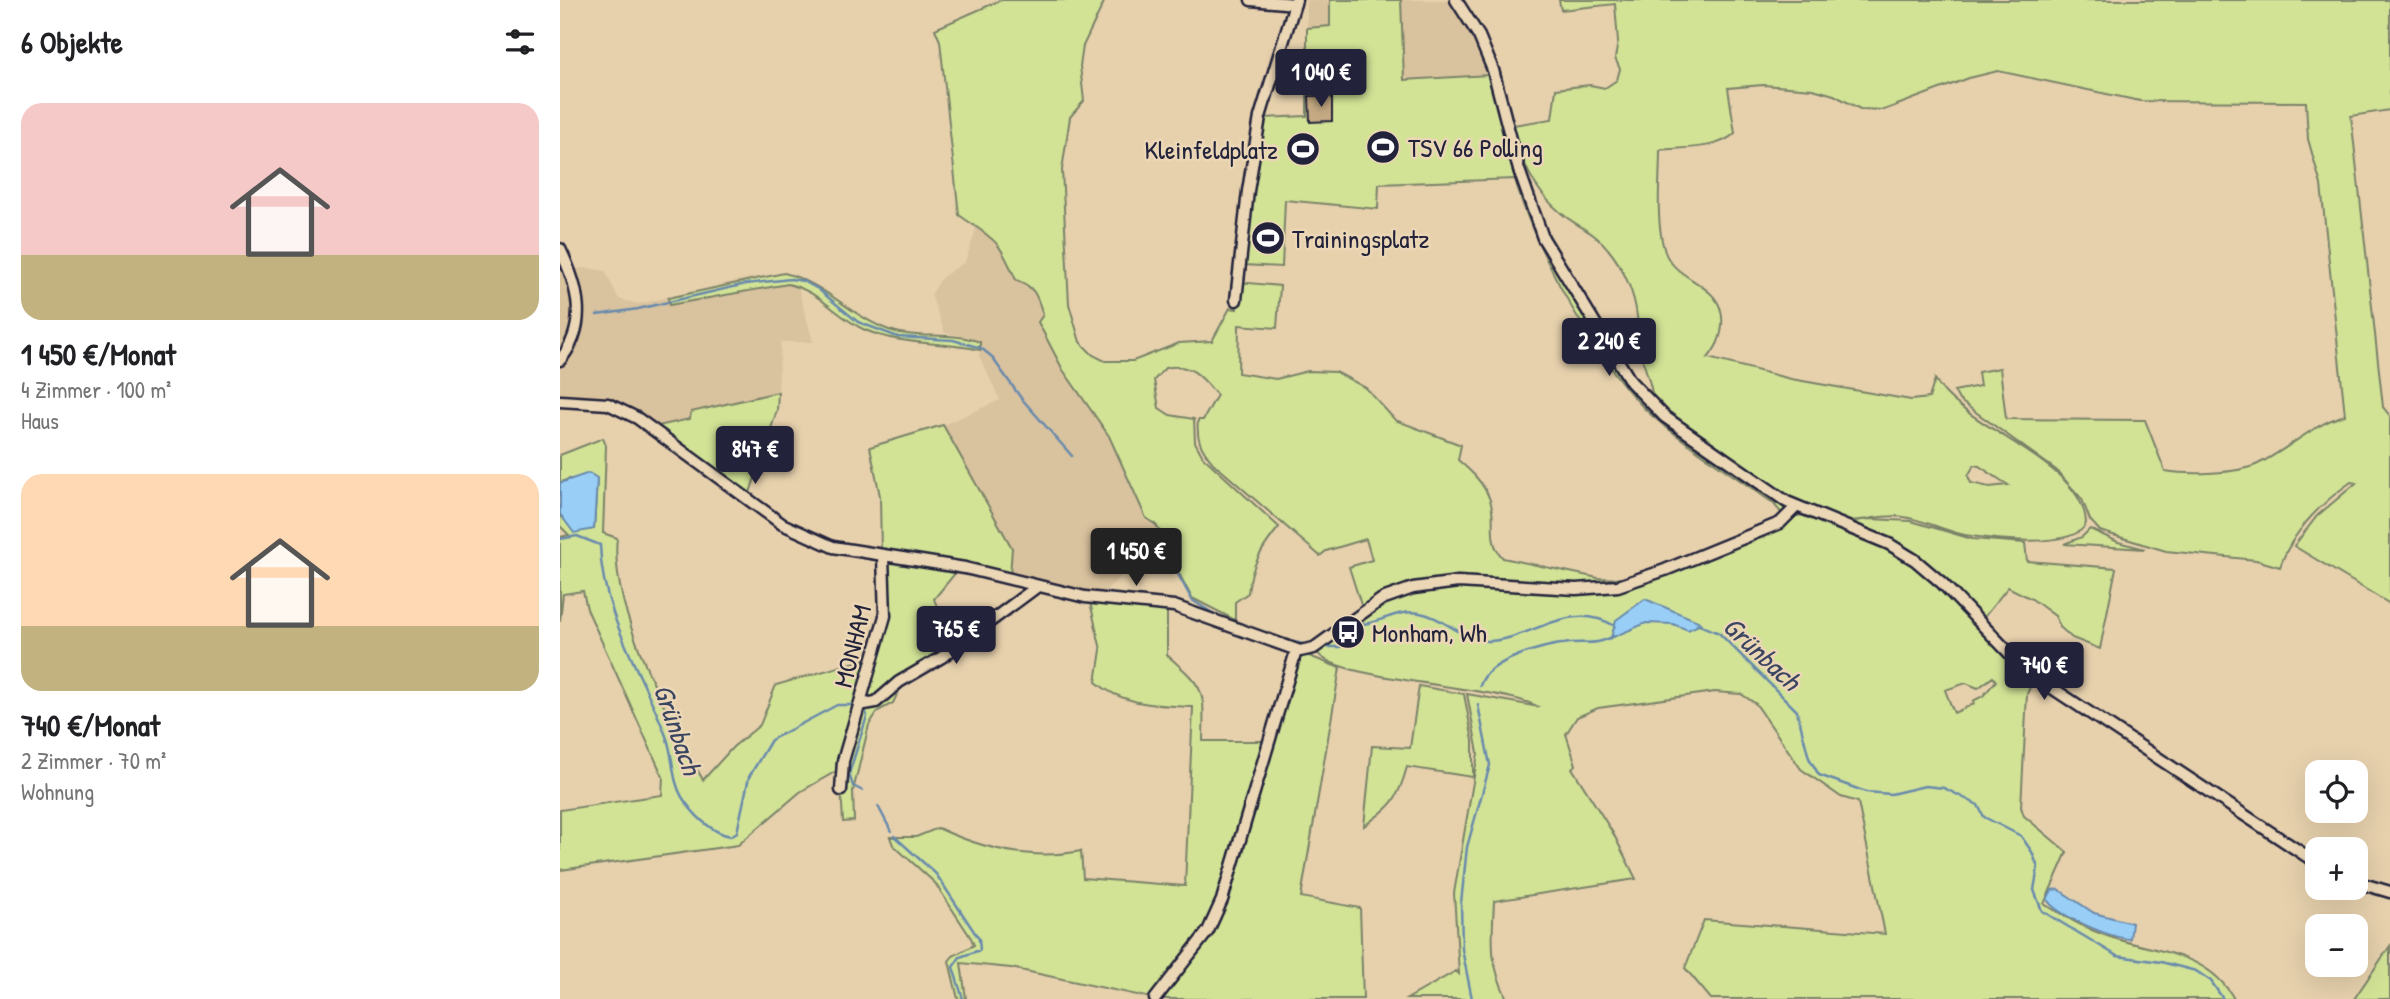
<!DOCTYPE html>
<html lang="de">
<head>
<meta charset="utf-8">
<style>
	:root { --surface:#fff; --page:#f6f6f6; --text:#202124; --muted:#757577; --accent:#22223b }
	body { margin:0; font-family:"Patrick Hand",sans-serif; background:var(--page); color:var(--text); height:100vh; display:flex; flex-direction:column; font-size:26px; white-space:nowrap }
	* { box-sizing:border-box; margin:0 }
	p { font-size:23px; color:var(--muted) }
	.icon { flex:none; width:38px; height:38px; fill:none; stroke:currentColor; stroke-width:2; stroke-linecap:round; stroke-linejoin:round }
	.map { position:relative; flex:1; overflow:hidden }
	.side { display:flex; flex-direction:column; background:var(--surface); width:560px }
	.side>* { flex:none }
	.fabs { position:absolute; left:1745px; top:760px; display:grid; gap:14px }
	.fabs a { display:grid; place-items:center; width:63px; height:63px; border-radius:14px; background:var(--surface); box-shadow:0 7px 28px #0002; font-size:35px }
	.price { position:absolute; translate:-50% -60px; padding:0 16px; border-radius:7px; background:var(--accent); color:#fff; font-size:23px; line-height:46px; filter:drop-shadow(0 2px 4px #0008) }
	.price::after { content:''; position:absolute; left:50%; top:42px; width:21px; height:16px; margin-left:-10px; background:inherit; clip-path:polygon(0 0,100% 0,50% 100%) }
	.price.active { background:#222; color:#fff }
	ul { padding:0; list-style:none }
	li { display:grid; align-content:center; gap:14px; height:371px; padding:0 21px }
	li span { display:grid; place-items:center; height:217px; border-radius:21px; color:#555 }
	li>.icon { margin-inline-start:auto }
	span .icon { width:126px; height:126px; fill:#fffc; stroke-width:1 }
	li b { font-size:30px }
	h2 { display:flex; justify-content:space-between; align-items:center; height:84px; padding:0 21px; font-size:30px }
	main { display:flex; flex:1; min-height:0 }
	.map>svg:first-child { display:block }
</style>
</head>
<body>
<main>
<section class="side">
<h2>6 Objekte<svg class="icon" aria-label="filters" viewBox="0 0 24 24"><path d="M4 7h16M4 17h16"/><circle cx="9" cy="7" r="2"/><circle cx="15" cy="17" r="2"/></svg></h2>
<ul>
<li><span style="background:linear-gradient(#f6c9c9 70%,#c2b280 0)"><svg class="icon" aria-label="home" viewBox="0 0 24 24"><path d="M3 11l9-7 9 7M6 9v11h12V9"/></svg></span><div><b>1 450 €/Monat</b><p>4 Zimmer · 100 m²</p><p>Haus</p></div></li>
<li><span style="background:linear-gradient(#ffd9b3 70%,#c2b280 0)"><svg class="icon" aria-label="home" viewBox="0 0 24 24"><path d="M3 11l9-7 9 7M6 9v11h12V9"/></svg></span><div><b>740 €/Monat</b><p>2 Zimmer · 70 m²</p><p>Wohnung</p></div></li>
</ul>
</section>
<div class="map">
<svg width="1830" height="999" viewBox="0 0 1830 999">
	<rect width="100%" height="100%" fill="#e7d1ad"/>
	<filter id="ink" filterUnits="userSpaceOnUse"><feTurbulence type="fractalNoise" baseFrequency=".0143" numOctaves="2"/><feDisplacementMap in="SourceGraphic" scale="14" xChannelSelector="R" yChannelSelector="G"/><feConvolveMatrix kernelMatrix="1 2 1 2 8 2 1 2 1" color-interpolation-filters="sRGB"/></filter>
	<g filter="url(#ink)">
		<path fill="#d9c29e" d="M 747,0 L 770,0 L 771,26 L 747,28 Z
			M 841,0 L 889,0 L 917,45 L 929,75 L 844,81 Z
			M 417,227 L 443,247 L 456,280 L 468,284 L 476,291 L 503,370 L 541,422 L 586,518 L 596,525 L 610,549 L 596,558 L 591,551 L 541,594 L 450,575 L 452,548 L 383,425 L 440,400 L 419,356 L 422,345 L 407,337 L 385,333 L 371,295 L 382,277 L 405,262 Z
			M 0,254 L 11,269 L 28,268 L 45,271 L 59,299 L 79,304 L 190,278 L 224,273 L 235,276 L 253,342 L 221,342 L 218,392 L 131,412 L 130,419 L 98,426 L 79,415 L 0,398 Z"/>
		<path fill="#d2e396" stroke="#7a8268" stroke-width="2" fill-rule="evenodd" d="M 441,0 L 545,0 L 523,46 L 520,66 L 524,101 L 510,117 L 502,170 L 509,304 L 520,342 L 533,355 L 545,361 L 573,361 L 619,343 L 652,341 L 670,308 L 677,309 L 679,282 L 720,286 L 717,328 L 679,325 L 678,373 L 716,379 L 748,371 L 776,372 L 806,388 L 835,420 L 901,445 L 898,460 C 911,471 924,483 930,500 C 937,520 926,541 943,558 L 1038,578 L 1068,579 L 1043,586 L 898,579 L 802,608 L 789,567 L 812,560 L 806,539 L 766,551 L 760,556 L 653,463 C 641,449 636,439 638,420 L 643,420 L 657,395 C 641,376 631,362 605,368 L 594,380 L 599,408 L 610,415 L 634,419 L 635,442 L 643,457 L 719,527 C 702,548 691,565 688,593 L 675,602 L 675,620 L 632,598 L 607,551 L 610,549 L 596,525 L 586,518 L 549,436 L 503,370 L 478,322 L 483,315 C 477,295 475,287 456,280 C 438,238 436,241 399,215 L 380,41 L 375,29 Z
			M 770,0 L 841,0 L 844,80 L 929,75 L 955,177 L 958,174 L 997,269 L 1069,384 L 1223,505 L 1227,510 L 1223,515 L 1213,503 C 1174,475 1133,450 1096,419 C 1043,375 972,246 955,179 L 819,184 L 818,209 L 725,200 L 722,267 L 684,265 L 702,118 L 747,116 L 747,28 L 770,26 Z
			M 999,0 L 1830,0 L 1830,110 L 1791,116 L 1823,407 L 1830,416 L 1830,604 L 1734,546 L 1757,516 L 1796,483 L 1791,482 C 1760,504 1732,532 1720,567 L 1696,560 L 1606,551 L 1540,531 L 1530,520 L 1522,499 L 1496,470 L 1399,400 L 1394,391 L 1420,386 L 1418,372 L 1440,368 L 1446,419 L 1585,420 L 1605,471 C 1629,475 1676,474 1698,464 C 1729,449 1751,425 1785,415 L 1761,185 L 1748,139 L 1746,102 L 1580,101 L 1438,71 L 1409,78 L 1324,110 L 1300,109 L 1274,95 L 1253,89 L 1203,85 L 1168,88 L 1175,133 C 1158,150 1123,147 1100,150 C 1100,181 1095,222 1105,252 C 1117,284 1166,283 1162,325 C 1161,339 1156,348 1148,358 L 1231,379 L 1351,400 L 1369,398 L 1375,379 C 1400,427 1524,461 1526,523 C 1517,550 1429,539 1405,535 C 1384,531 1365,520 1344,517 C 1320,513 1292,526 1270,519 C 1219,505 1135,436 1093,401 C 1092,383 1084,368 1080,350 C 1078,339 1079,328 1077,317 C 1075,294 1063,267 1048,249 C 1035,232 1016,226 1001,213 C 971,188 962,161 953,125 L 992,119 L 996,89 L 1030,85 L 1045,88 L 1057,80 L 1060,69 L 1055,58 L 1058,42 L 1055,4 L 1001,10 ZM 1414,465 L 1419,466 L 1448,485 L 1429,487 L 1411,483 L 1408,476 Z
			M 224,273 C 265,283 290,316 329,330 C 358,340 389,331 420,342 L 420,350 C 382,341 340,346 303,329 C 276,316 259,291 228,284 L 109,305 L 108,298 Z
			M 218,392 L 217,410 L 189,496 L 98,426 L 130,419 L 131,412 Z
			M 383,425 L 452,548 L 450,575 L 321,553 L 320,496 L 310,447 Z
			M 43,438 L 46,446 L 43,533 L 57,538 C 49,608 109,719 143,780 L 173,747 L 200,725 L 216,685 L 313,657 L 323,630 L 327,565 L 330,561 L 397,571 L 374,599 L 392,644 L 341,686 L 333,703 L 318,711 L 309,725 L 293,791 L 294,821 L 283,822 L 280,769 L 240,792 L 178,845 L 0,870 L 0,810 L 102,795 L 103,777 L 27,609 L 23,591 L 3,594 L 0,621 L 0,537 L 9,535 L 0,526 L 0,514 L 14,532 L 34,529 L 37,479 L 8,479 L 0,483 L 0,455 Z
			M 1246,515 L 1317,543 L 1358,566 L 1473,680 L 1467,694 L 1461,807 L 1464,816 L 1507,852 L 1484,904 C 1504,916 1524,928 1547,936 C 1593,952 1648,951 1674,999 L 1151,999 L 1125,968 L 1144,920 L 1325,934 L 1298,802 L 1281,797 L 1241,769 L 1196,704 L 1181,694 L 1155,692 L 1038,708 L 1017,717 L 1006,734 L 1016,765 L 1012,768 L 1053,833 L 1076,879 L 934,901 C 932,943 929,961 947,999 L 847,999 L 896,971 L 899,974 L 894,893 L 918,753 L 907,694 L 979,707 C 942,686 773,681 757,652 L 808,610 L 837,596 L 888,585 L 1045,591 L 1236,516 ZM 1433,677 L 1436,681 L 1423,696 L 1413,701 L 1414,704 L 1394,713 L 1385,690 L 1406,683 L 1418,688 Z
			M 1310,519 L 1351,521 L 1412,539 L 1465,543 L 1467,561 L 1556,568 L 1540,649 L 1512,638 L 1501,628 L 1495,616 L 1472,599 L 1448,587 L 1421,621 L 1380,576 L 1280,523 Z
			M 1530,529 L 1558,542 L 1585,549 L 1504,544 L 1522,537 Z
			M 530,602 L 607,609 L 607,655 C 647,690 644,689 643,741 L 706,741 L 664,886 L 638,941 L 591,998 L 451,968 L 401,963 L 406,999 L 398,999 L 389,961 L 393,956 L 414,945 L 411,938 L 375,883 L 333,845 L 330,837 L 356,837 L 378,828 C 423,849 471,861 521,851 L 523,878 L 625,886 L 633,707 C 599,705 563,706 536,682 L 541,650 Z
			M 744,654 L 780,668 L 741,897 L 800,908 L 803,999 L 603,999 L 601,997 L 655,923 L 739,655 Z
			M 859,686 L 904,694 L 913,741 L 913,777 L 847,767 C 838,800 832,806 804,826 L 812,746 L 850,748 Z
			M 1830,946 L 1830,999 L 1794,999 Z"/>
		<path fill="#99cff7" stroke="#698aac" stroke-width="2" d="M 29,473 L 37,478 L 34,529 L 14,533 L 0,514 L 0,483 Z
			M 1085,599 L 1138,621 L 1141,624 L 1128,630 L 1113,624 L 1086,623 L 1051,638 L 1056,620 Z
			M 1498,889 L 1534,913 L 1572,923 L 1570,939 C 1552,938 1494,915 1487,899 L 1492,890 Z"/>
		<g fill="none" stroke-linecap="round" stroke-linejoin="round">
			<path stroke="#698aac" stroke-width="2.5" d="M 37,315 L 78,309 L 186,284 L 231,279 L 243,281 L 258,289 L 298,322 L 338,337 L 393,340 L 421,348 L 431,356 L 461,398 L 512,456
				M 0,539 L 17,536 L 40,545 C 42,616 82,672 106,736 C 114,756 111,778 122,797 C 133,814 151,833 171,836 L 177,832 L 189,777 L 211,740 L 277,705 L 294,705
				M 607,554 L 632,600 L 654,614 L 695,630
				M 1137,624 L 1159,633 L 1237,711 L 1249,758 L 1259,775 L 1306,792 L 1331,794 L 1365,786 L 1384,788 L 1418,805 L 1424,817 L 1461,836 L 1472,852 L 1478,867 L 1474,890 L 1482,911 L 1557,956 L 1601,962 L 1636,971 L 1651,981 L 1663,999
				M 718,639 L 749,645
				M 763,647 L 779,647 L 793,642 L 798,628 L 803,624 C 823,622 838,609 860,613 C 885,617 903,642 930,641 C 972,639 1009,599 1055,626
				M 920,686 C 926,660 986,645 1010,643 C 1026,642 1039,645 1053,636
				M 303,791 L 293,786 L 289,774 L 307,716 L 305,709
				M 318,806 L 331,831
				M 334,836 L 376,874 L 419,939 L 420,950 L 400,957 L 393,967 L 403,999
				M 912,999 L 902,949 L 901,903 L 907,847 L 930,765 L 918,705"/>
		</g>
		<path fill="#c5aa83" stroke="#22223b" stroke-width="2" d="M 749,96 L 772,96 L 772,121 L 750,122 Z"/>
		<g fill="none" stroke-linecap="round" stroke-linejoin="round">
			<g stroke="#22223b" stroke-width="15">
				<path id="minor" d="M 691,0 L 735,4
					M 896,0 L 919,36 L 933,70 L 959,170 L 983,238 L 1071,382 L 1105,417 L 1227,502 L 1329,544 L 1355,560 L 1382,583 L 1455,659 L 1483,682 L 1757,863
					M 0,249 C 18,286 29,325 0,360
					M 676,300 L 688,191 L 700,117 L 736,0
					M 0,401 L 48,404 L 77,418 L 222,524 L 273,547 L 405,568 L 525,597 L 614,606 L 740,651 L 754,648 L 822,599 L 853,588 L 898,582 L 1016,589 L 1058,586 L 1105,570 L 1220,523 L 1236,507
					M 299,705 L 316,702 L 339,682 L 382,657 L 478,586
					M 281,790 L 283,761 L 325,616 L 323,556
					M 1796,882 L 1830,892
					M 595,999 L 648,931 L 662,900 L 736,651"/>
			</g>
			<use href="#minor" stroke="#ebd7b5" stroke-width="10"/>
		</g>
	</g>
	<defs>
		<g id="stadium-disc" transform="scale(1.75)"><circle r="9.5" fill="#22223b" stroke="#ebd7b5"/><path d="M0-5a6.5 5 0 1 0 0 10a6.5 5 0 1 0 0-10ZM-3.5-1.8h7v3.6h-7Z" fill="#fff"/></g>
		<g id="bus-disc" transform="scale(1.75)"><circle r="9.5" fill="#22223b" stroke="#ebd7b5"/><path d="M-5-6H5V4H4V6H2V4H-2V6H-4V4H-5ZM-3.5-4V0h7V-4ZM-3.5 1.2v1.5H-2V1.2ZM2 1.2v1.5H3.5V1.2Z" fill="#fff"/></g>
	</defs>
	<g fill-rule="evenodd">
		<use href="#stadium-disc" x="823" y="147"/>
		<use href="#stadium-disc" x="743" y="149"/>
		<use href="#stadium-disc" x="708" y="238"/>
		<use href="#bus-disc" x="788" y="632"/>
	</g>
	<g text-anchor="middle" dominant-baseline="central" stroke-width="5" stroke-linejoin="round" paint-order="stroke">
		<g font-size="26" fill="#22223b" stroke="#ebd7b5" text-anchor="start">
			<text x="848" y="147">TSV 66 Polling</text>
			<text x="718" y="149" text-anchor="end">Kleinfeldplatz</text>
			<text x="732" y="238">Trainingsplatz</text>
			<text x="812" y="632">Monham, Wh</text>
		</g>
		<g font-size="26" fill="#22223b" stroke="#ebd7b5">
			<text transform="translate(292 646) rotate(-76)">MONHAM</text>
		</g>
		<g font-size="28" font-style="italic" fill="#3a4561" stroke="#ebd7b5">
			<text transform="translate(1202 653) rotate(43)">Grünbach</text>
			<text transform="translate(118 729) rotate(71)">Grünbach</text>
		</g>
	</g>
</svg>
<div class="fabs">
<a><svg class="icon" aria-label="locate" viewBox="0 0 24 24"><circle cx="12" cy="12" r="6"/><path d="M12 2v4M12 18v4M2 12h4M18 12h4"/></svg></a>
<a>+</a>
<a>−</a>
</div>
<b class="price" style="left:761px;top:109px">1 040 €</b>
<b class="price" style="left:1049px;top:378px">2 240 €</b>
<b class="price" style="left:195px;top:486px">847 €</b>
<b class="price active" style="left:576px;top:588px">1 450 €</b>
<b class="price" style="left:396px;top:666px">765 €</b>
<b class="price" style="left:1484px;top:702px">740 €</b>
</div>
</main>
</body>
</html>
